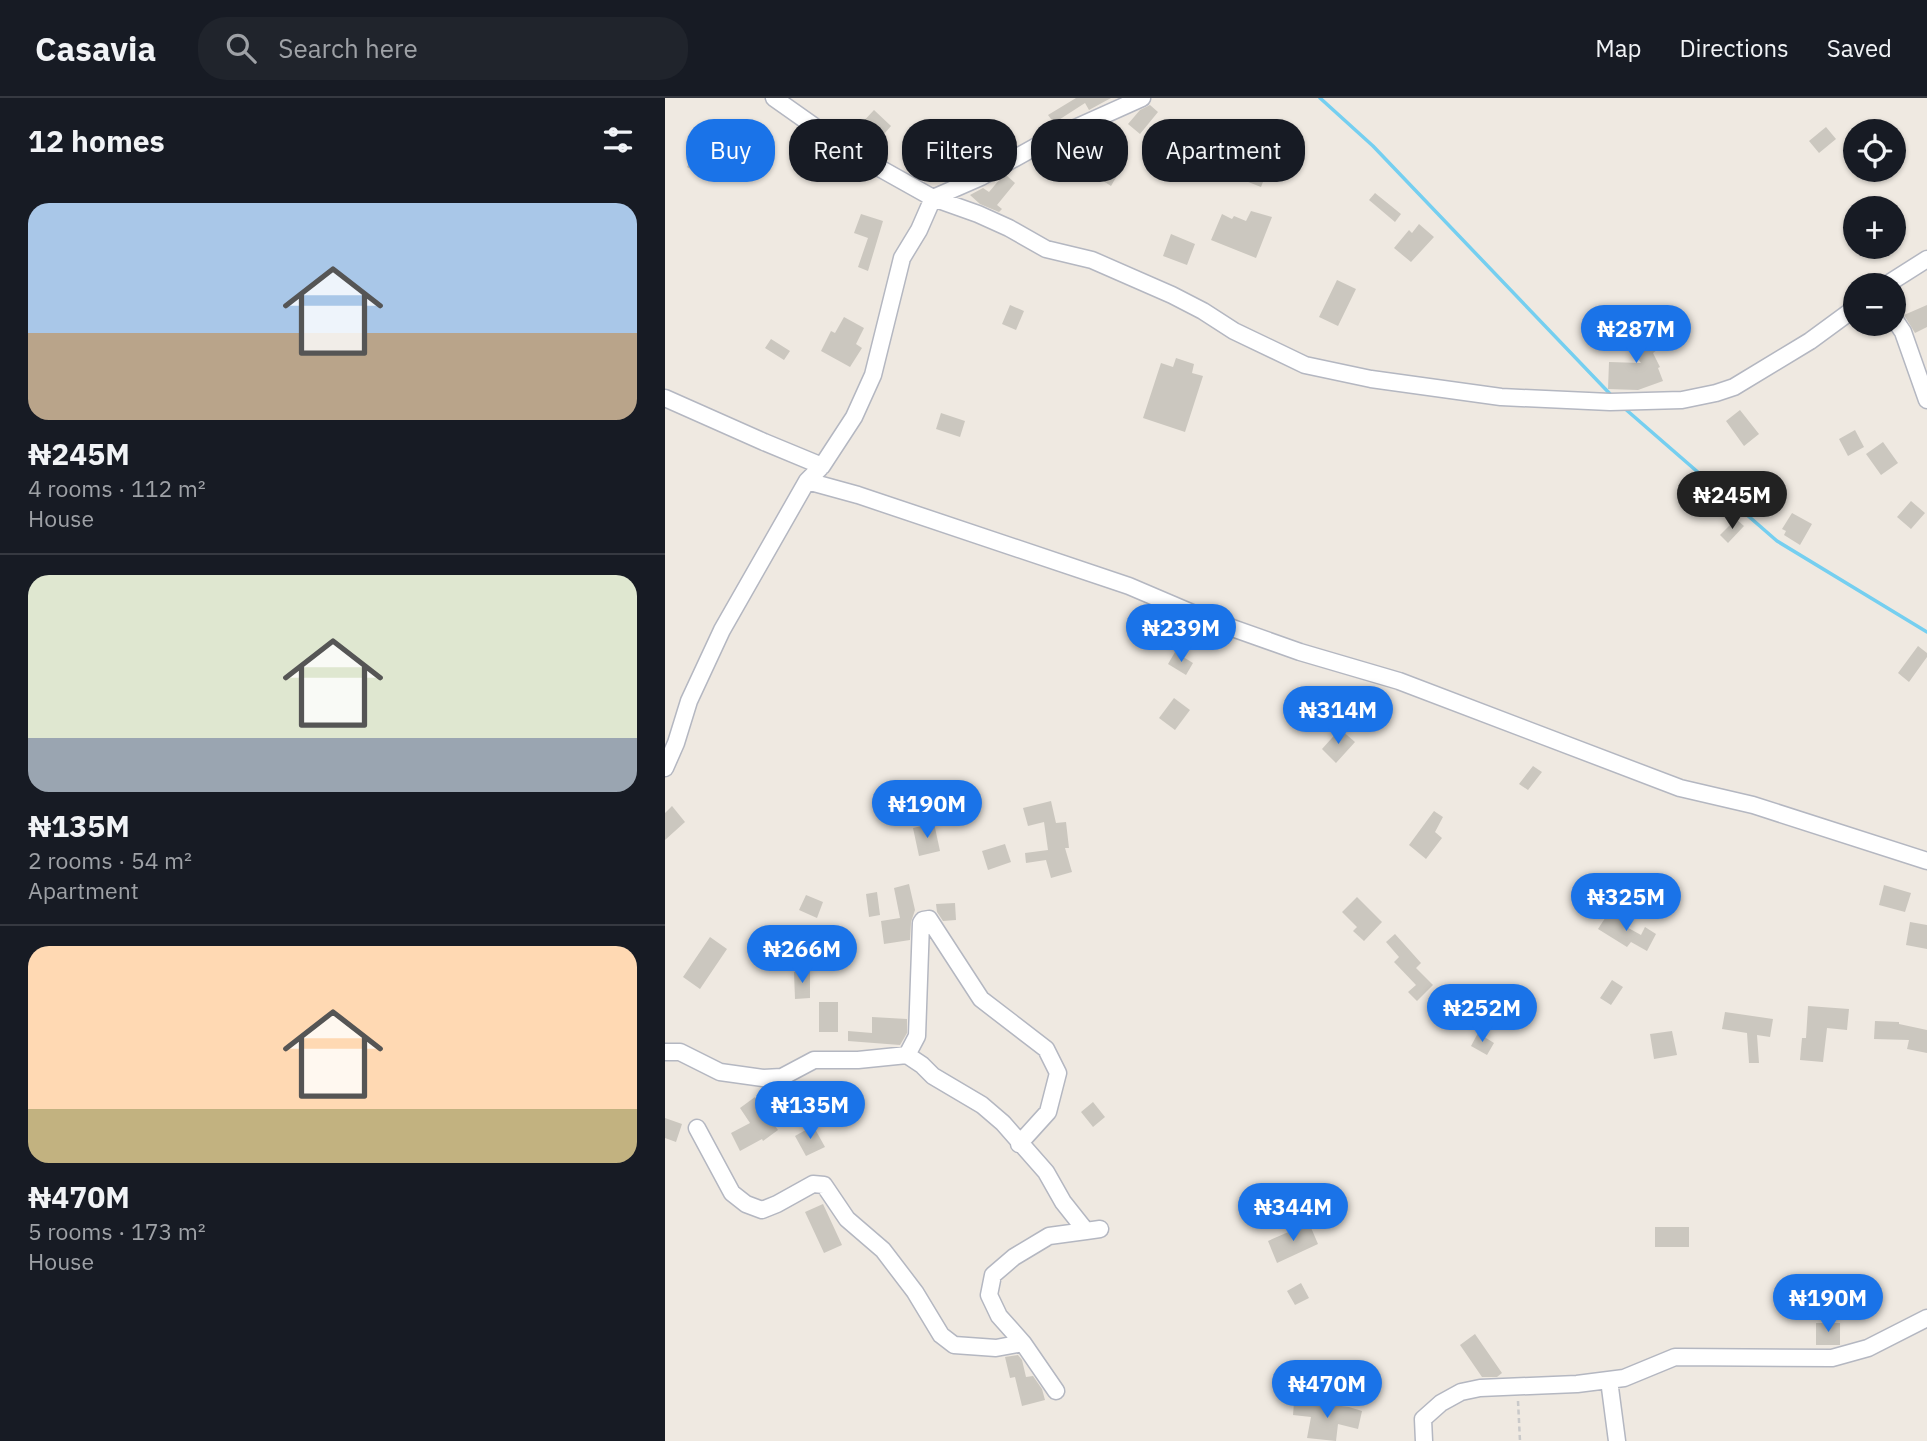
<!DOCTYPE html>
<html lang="en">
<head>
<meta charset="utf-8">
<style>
	:root { --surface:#171b24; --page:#20242c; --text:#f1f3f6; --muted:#9ea1a6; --line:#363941; --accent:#1a73e8 }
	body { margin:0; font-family:"IBM Plex Sans",sans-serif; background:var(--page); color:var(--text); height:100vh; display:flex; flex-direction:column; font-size:26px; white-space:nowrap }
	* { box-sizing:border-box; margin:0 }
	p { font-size:23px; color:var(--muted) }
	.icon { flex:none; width:38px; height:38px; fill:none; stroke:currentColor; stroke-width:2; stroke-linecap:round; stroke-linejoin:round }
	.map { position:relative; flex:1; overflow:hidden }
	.details { display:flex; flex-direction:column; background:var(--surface); width:665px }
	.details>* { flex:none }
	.top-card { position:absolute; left:21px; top:21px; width:665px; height:63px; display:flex; gap:14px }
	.fabs { position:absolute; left:1178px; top:21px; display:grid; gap:14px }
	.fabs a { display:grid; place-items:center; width:63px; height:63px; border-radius:50%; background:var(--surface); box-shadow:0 2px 5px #0004; font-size:35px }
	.price { position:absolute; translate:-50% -60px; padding:0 16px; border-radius:24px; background:var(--accent); color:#fff; font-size:23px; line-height:46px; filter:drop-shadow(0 2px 4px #0008) }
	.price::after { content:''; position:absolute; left:50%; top:42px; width:21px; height:16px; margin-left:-10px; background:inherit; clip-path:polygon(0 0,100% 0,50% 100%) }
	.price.active { background:#222; color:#fff }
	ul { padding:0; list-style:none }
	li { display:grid; align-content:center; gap:14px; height:371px; padding:0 28px }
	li+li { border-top:2px solid var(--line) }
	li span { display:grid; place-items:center; height:217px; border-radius:21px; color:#555 }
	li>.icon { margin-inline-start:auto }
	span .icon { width:126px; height:126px; fill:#fffc; stroke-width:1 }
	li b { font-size:30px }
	h2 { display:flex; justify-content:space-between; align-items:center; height:84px; padding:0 28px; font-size:30px }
	.tag { padding:0 24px; border-radius:28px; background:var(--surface); box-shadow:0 2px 5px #0004; font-size:24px; line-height:63px }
	.tag.active { background:var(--accent); color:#fff }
	header { display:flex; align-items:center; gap:42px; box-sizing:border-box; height:98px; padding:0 35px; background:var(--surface); border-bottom:2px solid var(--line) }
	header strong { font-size:33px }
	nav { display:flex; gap:38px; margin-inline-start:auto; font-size:24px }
	.search { width:490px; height:63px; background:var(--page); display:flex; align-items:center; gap:18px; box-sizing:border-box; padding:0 24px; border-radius:28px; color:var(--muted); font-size:26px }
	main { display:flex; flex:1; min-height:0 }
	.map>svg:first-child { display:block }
</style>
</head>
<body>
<header>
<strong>Casavia</strong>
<div class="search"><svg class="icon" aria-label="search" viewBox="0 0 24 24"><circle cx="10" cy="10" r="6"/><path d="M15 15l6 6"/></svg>Search here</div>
<nav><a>Map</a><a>Directions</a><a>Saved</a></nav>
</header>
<main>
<section class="details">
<h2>12 homes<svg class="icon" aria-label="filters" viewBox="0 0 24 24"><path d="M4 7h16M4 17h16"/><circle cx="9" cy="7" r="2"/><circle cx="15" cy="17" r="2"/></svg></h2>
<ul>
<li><span style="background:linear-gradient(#a9c7e8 60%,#b9a48a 0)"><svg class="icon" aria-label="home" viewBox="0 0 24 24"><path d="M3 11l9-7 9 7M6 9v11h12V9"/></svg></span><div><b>₦245M</b><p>4 rooms · 112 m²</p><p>House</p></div></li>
<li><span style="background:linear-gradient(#dfe7d0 75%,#9aa5b1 0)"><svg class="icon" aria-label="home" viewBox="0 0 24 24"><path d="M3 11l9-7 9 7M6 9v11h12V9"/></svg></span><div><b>₦135M</b><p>2 rooms · 54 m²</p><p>Apartment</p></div></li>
<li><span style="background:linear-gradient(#ffd9b3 75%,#c2b280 0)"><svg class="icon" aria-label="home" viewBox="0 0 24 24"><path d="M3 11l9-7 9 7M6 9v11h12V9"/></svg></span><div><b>₦470M</b><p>5 rooms · 173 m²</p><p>House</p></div></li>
</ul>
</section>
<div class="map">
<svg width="1262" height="1343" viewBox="0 0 1262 1343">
	<rect width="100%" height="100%" fill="#efe9e1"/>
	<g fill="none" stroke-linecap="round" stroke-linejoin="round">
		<path stroke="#75cff0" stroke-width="3.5" d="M 655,0 L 708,48 L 948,299
			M 958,309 L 1112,443 L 1262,534"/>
	</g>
	<path fill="#cbc7bf" d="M 411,0 L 446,0 L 424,12 L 420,5 L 389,25 L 383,17 Z
		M 485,7 L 493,14 L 475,36 L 463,26 L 475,12 Z
		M 209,12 L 226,28 L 213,43 L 195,27 Z
		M 547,22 L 564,33 L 551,50 L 557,53 L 549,70 L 536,63 L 531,78 L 502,69 L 506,58 L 514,61 L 522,39 L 533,44 Z
		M 1161,29 L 1171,41 L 1154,55 L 1144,43 Z
		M 57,43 L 69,53 L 44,82 L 22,69 L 32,54 L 42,61 Z
		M 434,49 L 460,64 L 446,88 L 432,79 L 436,72 L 424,65 Z
		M 576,59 L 603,71 L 596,89 L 568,78 Z
		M 341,77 L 350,85 L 332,107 L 337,111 L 334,114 L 315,106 L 305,97 L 318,90 L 324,94 L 335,81 Z
		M 710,95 L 736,116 L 730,124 L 704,102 Z
		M 586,113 L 607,119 L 591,160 L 546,142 L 557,116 L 567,121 L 569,118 L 581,123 Z
		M 196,116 L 218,123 L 203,173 L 193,169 L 203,140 L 189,135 Z
		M 754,126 L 769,139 L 746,164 L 729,150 L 744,132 L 747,135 Z
		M 506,136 L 530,146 L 522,167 L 498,158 Z
		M 672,182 L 691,191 L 673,228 L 654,219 Z
		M 345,207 L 359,213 L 351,232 L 337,226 Z
		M 1262,207 L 1262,229 L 1250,235 L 1239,217 Z
		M 179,219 L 199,230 L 191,246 L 197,250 L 185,269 L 156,253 L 166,233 L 170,235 Z
		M 974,228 L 992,252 L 988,255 L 995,269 L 993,270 L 998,283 L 973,292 L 943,291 L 944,264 L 976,265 L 958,240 Z
		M 106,241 L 125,253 L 119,262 L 100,250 Z
		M 511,260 L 529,266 L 527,275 L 538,278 L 520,334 L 478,320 L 496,265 L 508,269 Z
		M 1075,312 L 1094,336 L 1079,348 L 1061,323 Z
		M 276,315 L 300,323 L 295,339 L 271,331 Z
		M 1190,332 L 1199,349 L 1183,358 L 1174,341 Z
		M 1218,344 L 1233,365 L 1216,377 L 1201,356 Z
		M 1246,403 L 1260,415 L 1246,431 L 1232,419 Z
		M 1127,415 L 1147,426 L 1135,447 L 1119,437 L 1121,433 L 1117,431 Z
		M 1071,421 L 1079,428 L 1063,445 L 1055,437 Z
		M 1253,548 L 1262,555 L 1262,559 L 1244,584 L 1233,575 Z
		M 510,554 L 528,565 L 521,577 L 503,566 Z
		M 509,600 L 525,612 L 510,632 L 494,620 Z
		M 675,631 L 690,644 L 671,665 L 657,651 Z
		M 868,668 L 877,674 L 863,692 L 854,686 Z
		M 386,703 L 391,725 L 401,724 L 404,750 L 400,750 L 407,774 L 386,780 L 381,762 L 361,765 L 360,755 L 383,752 L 379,724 L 363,728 L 358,710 Z
		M 7,708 L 20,724 L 0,742 L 0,715 Z
		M 769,713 L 778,719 L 770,734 L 777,740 L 761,761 L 744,747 Z
		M 269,725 L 275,753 L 254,758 L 248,730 Z
		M 340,746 L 346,764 L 323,772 L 317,753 Z
		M 244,786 L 250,812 L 246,824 L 245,842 L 219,846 L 216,823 L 235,820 L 229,790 Z
		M 1219,787 L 1246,795 L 1240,814 L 1214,807 Z
		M 212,794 L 215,817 L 204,819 L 201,796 Z
		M 141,797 L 158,804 L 152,820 L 134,812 Z
		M 692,799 L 717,824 L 699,843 L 688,833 L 692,829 L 677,814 Z
		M 290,805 L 291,822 L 278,823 L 272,814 L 271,806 Z
		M 944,814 L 961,824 L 958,827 L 976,837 L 980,829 L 991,836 L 982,853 L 966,844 L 962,849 L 933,831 Z
		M 1245,824 L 1262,827 L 1262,851 L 1241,847 Z
		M 730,836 L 756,865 L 751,870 L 768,887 L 752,903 L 743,894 L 751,887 L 729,864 L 734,859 L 721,844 Z
		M 45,839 L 62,851 L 35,891 L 18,879 Z
		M 129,874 L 145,874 L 145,900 L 130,901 Z
		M 947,882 L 958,889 L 946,907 L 935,900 Z
		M 154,904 L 173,904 L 173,934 L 154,934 Z
		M 1143,908 L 1184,911 L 1182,932 L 1162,930 L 1158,964 L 1135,962 L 1137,940 L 1141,940 Z
		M 1060,914 L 1108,921 L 1105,939 L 1092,937 L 1094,965 L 1084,965 L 1082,935 L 1057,931 Z
		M 207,919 L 242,921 L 242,935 L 235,947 L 183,943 L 183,933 L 207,935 Z
		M 1210,923 L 1234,924 L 1234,926 L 1262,932 L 1262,955 L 1242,951 L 1244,942 L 1209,941 Z
		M 1007,933 L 1012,957 L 989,961 L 985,936 Z
		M 813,935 L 829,945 L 822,957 L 806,948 Z
		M 90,999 L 113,1032 L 98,1043 L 97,1041 L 75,1053 L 66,1035 L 85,1025 L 75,1010 Z
		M 428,1004 L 440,1019 L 428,1029 L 416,1014 Z
		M 0,1020 L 17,1026 L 11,1044 L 0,1040 Z
		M 146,1029 L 148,1032 L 150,1031 L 160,1049 L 141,1058 L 130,1038 Z
		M 158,1106 L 177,1147 L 159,1155 L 140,1114 Z
		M 644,1125 L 653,1146 L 612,1165 L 603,1143 Z
		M 990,1129 L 1024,1129 L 1024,1149 L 990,1149 Z
		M 636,1185 L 644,1200 L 630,1207 L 622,1193 Z
		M 1151,1225 L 1175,1225 L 1175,1247 L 1151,1247 Z
		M 810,1236 L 837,1275 L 832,1279 L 817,1279 L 795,1247 Z
		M 353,1257 L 357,1262 L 361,1279 L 368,1278 L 377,1291 L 380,1302 L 357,1308 L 350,1279 L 345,1280 L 340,1259 Z
		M 629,1304 L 668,1310 L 668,1307 L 684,1309 L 697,1313 L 693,1331 L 673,1326 L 671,1343 L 642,1340 L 646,1319 L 628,1317 Z"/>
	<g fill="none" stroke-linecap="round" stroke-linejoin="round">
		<g stroke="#b4b7c1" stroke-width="19">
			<path id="minor" d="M 109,0 L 153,31 L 209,67 L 268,100 L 313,116 L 344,130 L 381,151 L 427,162 L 507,197 L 538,213 L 569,233 L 640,267 L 706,281 L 836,299 L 945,304 L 1017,302 L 1051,295 L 1069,289 L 1145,243 L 1190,210
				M 1221,187 L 1262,161
				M 1228,219 L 1238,234 L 1262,302
				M 0,300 L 99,344 L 157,368
				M 142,383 L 193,397 L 464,488 L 539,520 L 635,554 L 734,583 L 1015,690 L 1088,707 L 1262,763
				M 0,670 L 11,645 L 24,603 L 57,532 L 142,383 L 157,368 L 189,319 L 208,277 L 237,160 L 254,132 L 268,100 L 316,79 L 379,44 L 477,0
				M 0,954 L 15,954 L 55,974 L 98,980 L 117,979 L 149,962 L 193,962 L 242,957 L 257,967 L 268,978 L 317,1007 L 338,1025 L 381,1074 L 398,1104 L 421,1133 L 435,1131
				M 242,957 L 252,938 L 256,825 L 258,822 L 264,821 L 316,901 L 381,951 L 393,975 L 383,1014 L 354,1046
				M 32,1030 L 67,1095 L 81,1106 L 97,1112 L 112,1106 L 148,1086 L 159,1087 L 182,1121 L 218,1152 L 250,1194 L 276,1237 L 289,1247 L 331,1250 L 358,1245 L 391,1293
				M 358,1245 L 334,1218 L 324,1197 L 328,1177 L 349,1159 L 384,1138 L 421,1133
				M 944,1282 L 952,1343
				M 759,1343 L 758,1321 L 776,1305 L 796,1294 L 815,1290 L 912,1286 L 959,1280 L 1010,1259 L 1167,1260 L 1203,1250 L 1262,1220"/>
		</g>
		<path stroke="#c9c9c9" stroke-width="2.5" stroke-dasharray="5 3.5" stroke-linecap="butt" d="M 853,1303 L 855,1343"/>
		<use href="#minor" stroke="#fff" stroke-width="16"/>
	</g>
</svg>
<div class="fabs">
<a><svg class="icon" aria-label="locate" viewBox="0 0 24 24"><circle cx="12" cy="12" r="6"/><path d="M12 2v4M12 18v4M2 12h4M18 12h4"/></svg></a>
<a>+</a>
<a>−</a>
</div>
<b class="price" style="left:971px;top:267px">₦287M</b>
<b class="price active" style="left:1067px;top:433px">₦245M</b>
<b class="price" style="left:516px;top:566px">₦239M</b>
<b class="price" style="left:673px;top:648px">₦314M</b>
<b class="price" style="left:262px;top:742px">₦190M</b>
<b class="price" style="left:961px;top:835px">₦325M</b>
<b class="price" style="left:137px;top:887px">₦266M</b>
<b class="price" style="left:817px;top:946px">₦252M</b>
<b class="price" style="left:145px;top:1043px">₦135M</b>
<b class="price" style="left:628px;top:1145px">₦344M</b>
<b class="price" style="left:1163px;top:1236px">₦190M</b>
<b class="price" style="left:662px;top:1322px">₦470M</b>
<div class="top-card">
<a class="tag active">Buy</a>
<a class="tag">Rent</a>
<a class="tag">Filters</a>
<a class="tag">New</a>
<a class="tag">Apartment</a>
</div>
</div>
</main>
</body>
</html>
